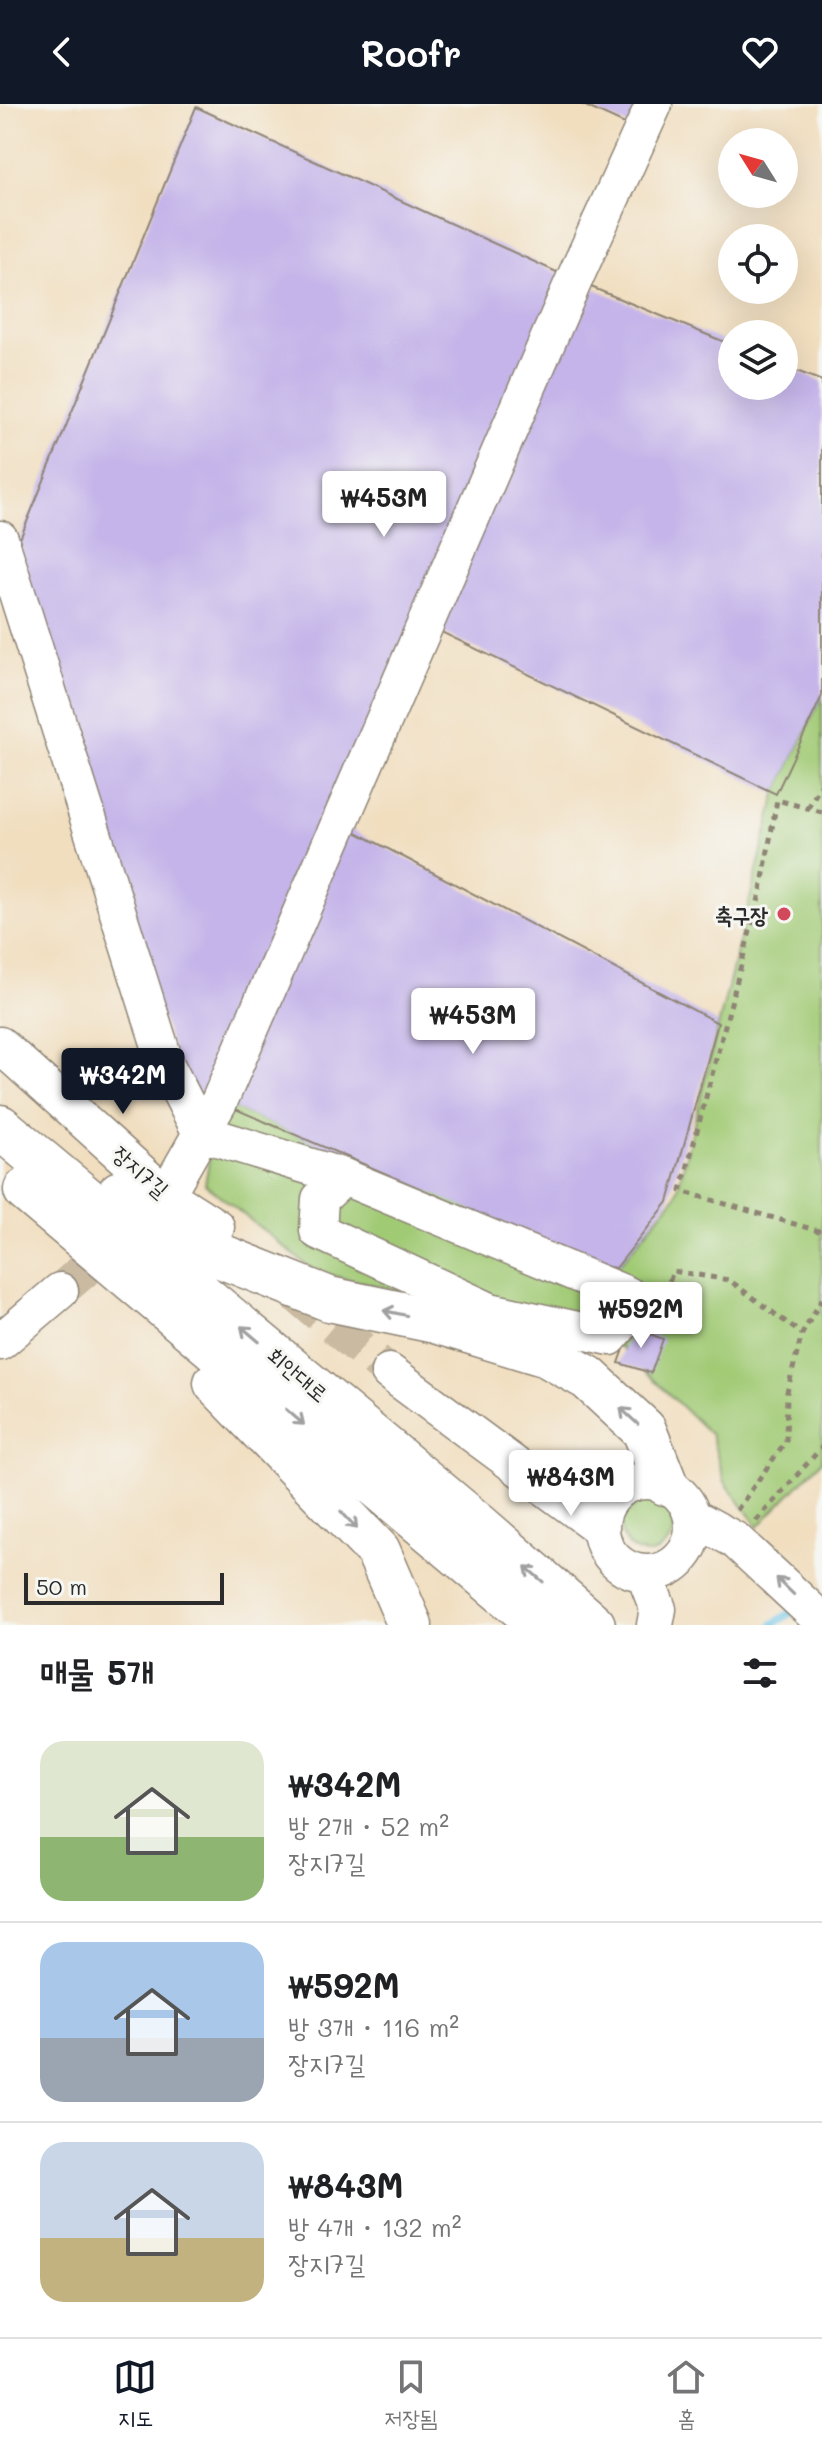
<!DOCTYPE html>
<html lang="ko">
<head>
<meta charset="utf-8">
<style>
	:root { --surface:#fff; --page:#f2f2f2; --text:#202124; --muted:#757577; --line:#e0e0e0; --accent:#111827 }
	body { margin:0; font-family:Mali,"Poor Story",sans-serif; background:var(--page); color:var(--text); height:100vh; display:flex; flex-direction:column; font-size:30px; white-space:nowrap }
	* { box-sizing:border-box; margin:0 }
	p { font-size:26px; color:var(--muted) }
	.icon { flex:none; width:44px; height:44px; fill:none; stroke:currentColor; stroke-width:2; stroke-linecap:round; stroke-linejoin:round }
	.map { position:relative; height:1521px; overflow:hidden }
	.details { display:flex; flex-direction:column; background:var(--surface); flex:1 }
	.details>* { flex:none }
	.needle { width:52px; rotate:307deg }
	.buttons { position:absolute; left:718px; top:24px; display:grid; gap:16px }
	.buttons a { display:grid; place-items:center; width:80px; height:80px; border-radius:50%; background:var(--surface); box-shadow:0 8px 32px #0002; font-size:40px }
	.scale { position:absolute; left:24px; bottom:20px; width:200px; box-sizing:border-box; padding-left:8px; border:4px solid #2b2b2b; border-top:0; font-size:22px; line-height:28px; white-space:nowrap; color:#2b2b2b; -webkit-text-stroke:6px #f6f6f2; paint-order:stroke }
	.price { position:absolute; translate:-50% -68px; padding:0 18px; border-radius:8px; background:#fff; color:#222; font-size:26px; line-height:52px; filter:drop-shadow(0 2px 4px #0008) }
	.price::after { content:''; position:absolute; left:50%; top:48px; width:24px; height:18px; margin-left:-12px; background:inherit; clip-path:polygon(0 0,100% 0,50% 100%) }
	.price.on { background:var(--accent); color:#fff }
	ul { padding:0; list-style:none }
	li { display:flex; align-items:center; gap:24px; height:200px; padding:0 40px }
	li+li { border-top:2px solid var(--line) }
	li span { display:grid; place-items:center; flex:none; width:224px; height:160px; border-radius:24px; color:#555 }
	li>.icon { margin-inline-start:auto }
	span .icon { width:96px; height:96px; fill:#fffc; stroke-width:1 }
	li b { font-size:34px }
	h2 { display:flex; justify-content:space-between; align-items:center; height:96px; padding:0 40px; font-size:34px }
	header { display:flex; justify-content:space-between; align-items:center; height:104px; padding:0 40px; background:var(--accent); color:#fff; font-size:36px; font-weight:600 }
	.tabs { display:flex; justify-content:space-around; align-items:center; height:112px; border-top:2px solid var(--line); background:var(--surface); font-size:22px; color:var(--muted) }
	.tabs a { display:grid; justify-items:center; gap:4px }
	.tabs .on { color:var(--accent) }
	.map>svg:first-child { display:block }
</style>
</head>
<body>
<header><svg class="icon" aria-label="back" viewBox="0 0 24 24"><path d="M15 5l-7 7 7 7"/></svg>Roofr<svg class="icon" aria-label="heart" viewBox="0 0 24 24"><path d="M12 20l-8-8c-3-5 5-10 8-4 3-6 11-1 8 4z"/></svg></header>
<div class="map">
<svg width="822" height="1521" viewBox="0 0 822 1521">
	<rect width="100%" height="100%" fill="#f6f6f2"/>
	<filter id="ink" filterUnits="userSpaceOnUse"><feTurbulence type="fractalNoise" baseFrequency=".0125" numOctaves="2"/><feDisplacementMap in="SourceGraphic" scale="16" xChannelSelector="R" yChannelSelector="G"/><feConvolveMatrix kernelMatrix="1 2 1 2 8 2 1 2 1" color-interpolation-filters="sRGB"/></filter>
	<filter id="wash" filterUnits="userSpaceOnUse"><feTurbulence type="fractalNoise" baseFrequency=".006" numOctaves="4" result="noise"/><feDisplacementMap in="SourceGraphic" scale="32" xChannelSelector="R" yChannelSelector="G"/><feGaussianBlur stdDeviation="1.8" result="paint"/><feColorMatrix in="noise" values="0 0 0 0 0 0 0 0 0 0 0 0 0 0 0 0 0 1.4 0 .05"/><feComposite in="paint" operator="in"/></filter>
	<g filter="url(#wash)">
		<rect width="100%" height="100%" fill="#f1debf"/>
		<path fill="#a1ca75" stroke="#667a50" stroke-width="2" d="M 822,592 L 822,1357 L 758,1423 L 725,1378 L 711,1331 L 610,1233 L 316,1168 L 205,1080 L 219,998 L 616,1164 L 676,1092 L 776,690 Z
			M621 1423a26 26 0 1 1 52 0a26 26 0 1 1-52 0Z"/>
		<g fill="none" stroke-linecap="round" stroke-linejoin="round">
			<path stroke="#69c4e7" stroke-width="8" d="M 772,1521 L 795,1506"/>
		</g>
		<g id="blocks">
			<path fill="#c4b4e9" d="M 581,0 L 654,0 L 642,28 Z
				M 196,3 L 574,176 L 732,241 L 732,282 L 784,282 L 784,262 L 822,277 L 822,592 L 776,690 L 425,520 L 201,1029 L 9,462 Z
				M 339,719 L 718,919 L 668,1098 L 616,1164 L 601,1162 L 219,998 Z
				M 632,1223 L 663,1235 L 651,1269 L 619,1259 Z"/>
		</g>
	</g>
	<g filter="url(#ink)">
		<use href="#blocks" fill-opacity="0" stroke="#8e8475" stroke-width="2"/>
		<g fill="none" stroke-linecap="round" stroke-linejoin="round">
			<path stroke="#c9baa1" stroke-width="36" stroke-dasharray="36 18" stroke-linecap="butt" d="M 60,1187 L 122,1133
				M 292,1187 L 389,1268"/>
			<g stroke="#8e8475" stroke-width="39">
				<path id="minor" d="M 0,435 L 166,961 L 201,1029 L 344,1073 L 628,1191 L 628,1212 L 610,1233 L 490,1207 L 318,1127 L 320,1095 L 344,1073
					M 0,941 L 166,1091 L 216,1123
					M 157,1102 L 166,1091 L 219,998 L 574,176 L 654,0
					M 0,1238 L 60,1187
					M 389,1268 L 600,1424
					M601 1423a46 46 0 1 1 92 0a46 46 0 1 1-92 0Z
					M 693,1413 L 735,1436 L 822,1517
					M 644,1469 L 658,1505 L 655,1521"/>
			</g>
			<g stroke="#8e8475" stroke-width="47">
				<path id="highway" d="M 0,1023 L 479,1422 L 593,1521
					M 26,1086 L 542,1521
					M 120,1089 L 193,1141 L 329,1195 L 435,1217 L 547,1251 L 588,1274 L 644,1326 L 665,1379
					M 216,1279 L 378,1447 L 410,1521"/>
			</g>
			<path stroke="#8e8475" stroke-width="5" stroke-dasharray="6 6" stroke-linecap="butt" d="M 808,704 L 822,679
				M 822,708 L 777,696 L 761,786 L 681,1087 L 822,1128
				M 658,1197 L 662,1195 L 673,1167 L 729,1176 L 802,1230
				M 737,1406 L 786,1337 L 787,1288 L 802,1230 L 822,1195
				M 756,1417 L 822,1343"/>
			<use href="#minor" stroke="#fff" stroke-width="36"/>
			<use href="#highway" stroke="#fff" stroke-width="44"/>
		</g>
		<defs><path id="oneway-shaft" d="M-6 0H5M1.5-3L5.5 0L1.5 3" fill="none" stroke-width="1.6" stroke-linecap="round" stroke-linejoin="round" transform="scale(2)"/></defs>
		<g stroke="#a0a0a0">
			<use href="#oneway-shaft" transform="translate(395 1209) rotate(-168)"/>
			<use href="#oneway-shaft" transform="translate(250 1230) rotate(-140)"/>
			<use href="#oneway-shaft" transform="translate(629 1312) rotate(-137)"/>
			<use href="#oneway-shaft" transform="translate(295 1313) rotate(40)"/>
			<use href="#oneway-shaft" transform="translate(349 1416) rotate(47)"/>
			<use href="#oneway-shaft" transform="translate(534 1470) rotate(-139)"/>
			<use href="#oneway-shaft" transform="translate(785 1482) rotate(-136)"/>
		</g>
	</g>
	<circle fill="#d1495b" stroke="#f6f6f2" stroke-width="3" cx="784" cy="810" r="8"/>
	<g text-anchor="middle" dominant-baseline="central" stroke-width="6" stroke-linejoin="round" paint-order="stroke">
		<g font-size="22" font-weight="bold" fill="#2b2b2b" stroke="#f6f6f2" text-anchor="end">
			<text x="768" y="810">축구장</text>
		</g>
		<g font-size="22" fill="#2b2b2b" stroke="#f6f6f2">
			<text transform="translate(141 1067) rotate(41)">장지7길</text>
			<text transform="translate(298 1270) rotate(40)">회안대로</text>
		</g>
	</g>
</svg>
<div class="buttons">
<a><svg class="needle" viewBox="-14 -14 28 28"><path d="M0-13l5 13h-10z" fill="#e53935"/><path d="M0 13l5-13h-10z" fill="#757577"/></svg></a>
<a><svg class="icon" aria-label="locate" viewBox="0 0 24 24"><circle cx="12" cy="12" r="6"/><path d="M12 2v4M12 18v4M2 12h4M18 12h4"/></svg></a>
<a><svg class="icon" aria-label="layers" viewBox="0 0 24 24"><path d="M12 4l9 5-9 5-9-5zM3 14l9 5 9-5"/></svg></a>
</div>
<div class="scale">50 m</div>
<b class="price" style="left:384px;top:435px">₩453M</b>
<b class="price" style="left:473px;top:952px">₩453M</b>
<b class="price on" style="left:123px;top:1012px">₩342M</b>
<b class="price" style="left:641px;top:1246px">₩592M</b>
<b class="price" style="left:571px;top:1414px">₩843M</b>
</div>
<section class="details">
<h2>매물 5개<svg class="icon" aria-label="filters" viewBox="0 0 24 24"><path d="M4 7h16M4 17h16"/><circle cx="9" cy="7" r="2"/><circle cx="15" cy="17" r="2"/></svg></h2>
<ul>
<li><span style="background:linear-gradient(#dfe7d0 60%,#8fb573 0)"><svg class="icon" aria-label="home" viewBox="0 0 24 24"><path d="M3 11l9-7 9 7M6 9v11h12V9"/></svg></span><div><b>₩342M</b><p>방 2개 · 52 m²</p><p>장지7길</p></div></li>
<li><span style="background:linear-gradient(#a9c7e8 60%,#9aa5b1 0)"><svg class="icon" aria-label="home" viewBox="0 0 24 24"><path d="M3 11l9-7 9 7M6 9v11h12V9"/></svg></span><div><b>₩592M</b><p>방 3개 · 116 m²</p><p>장지7길</p></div></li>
<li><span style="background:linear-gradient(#c9d6e8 60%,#c2b280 0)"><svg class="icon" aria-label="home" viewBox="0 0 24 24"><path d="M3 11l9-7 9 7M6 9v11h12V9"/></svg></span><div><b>₩843M</b><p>방 4개 · 132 m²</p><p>장지7길</p></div></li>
</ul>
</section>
<nav class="tabs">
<a class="on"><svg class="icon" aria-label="map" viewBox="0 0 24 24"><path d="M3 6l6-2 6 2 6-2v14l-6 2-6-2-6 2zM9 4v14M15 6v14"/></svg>지도</a>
<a><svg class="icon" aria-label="saved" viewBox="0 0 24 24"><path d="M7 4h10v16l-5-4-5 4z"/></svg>저장됨</a>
<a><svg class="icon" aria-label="home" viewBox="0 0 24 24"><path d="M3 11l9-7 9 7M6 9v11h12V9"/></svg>홈</a>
</nav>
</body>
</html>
